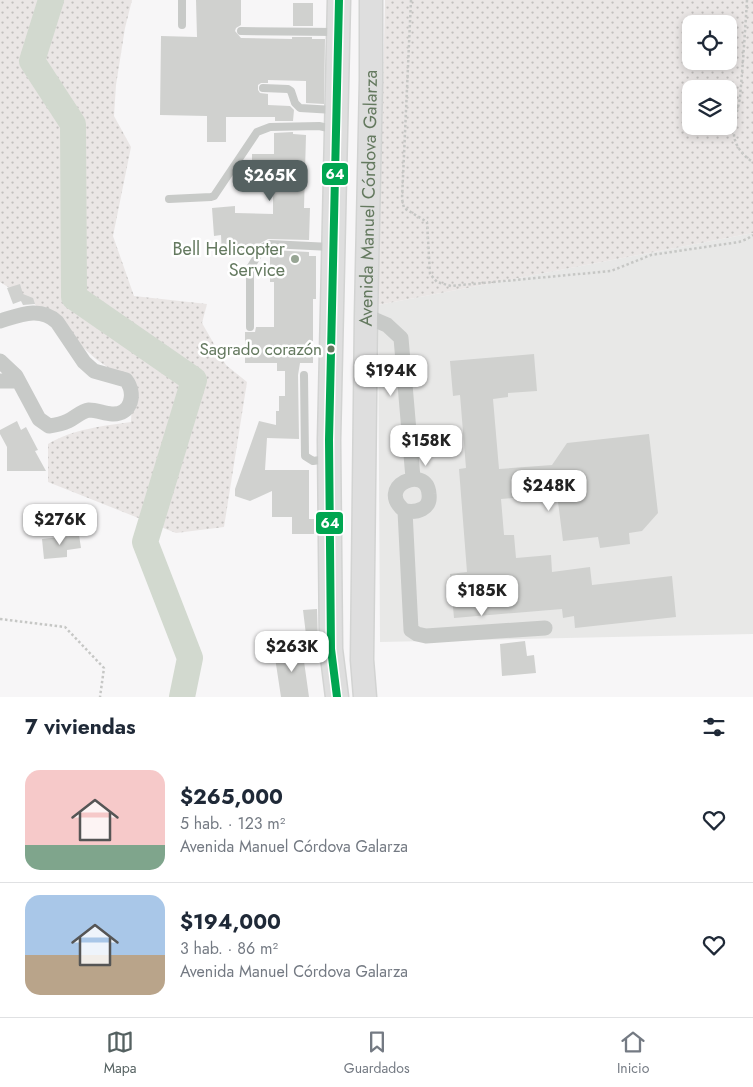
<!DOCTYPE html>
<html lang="es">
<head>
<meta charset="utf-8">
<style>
	:root { --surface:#fff; --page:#f6f6f7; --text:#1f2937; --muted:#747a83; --line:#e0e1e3; --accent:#556161 }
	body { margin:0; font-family:Jost,sans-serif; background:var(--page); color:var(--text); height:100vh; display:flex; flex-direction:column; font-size:19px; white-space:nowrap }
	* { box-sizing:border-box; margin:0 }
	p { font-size:16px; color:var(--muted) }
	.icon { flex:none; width:28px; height:28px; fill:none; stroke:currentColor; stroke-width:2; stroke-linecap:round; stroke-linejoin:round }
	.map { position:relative; height:697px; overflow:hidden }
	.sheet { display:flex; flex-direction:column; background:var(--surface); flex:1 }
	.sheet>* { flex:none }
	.fabs { position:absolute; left:682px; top:15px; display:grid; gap:10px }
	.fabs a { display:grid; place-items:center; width:55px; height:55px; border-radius:10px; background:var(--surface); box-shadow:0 2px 8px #0003; font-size:25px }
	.price { position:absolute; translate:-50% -42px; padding:0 11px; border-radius:10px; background:#fff; color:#222; font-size:16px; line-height:32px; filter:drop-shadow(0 1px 2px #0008) }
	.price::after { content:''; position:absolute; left:50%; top:30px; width:15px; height:11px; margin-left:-8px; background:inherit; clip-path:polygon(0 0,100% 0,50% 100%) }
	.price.selected { background:var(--accent); color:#fff }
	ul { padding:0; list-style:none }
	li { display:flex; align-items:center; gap:15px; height:125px; padding:0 25px }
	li+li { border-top:1px solid var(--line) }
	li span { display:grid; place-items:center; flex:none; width:140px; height:100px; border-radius:15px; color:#555 }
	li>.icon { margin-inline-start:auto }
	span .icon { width:60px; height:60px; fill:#fffc; stroke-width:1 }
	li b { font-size:21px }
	h2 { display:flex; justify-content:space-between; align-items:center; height:60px; padding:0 25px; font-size:21px }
	.tab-bar { display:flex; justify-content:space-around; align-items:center; height:70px; border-top:1px solid var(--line); background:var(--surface); font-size:14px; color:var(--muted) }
	.tab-bar a { display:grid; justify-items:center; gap:2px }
	.tab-bar .selected { color:var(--accent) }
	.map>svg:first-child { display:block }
</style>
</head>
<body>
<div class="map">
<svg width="753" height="697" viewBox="0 0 753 697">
	<defs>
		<pattern id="green-dots" width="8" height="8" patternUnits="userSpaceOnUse" patternTransform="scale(1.25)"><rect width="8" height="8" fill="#eae6e5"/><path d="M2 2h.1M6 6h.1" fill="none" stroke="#c1bfbd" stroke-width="1.8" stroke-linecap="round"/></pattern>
	</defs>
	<rect width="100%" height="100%" fill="#f7f6f7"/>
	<path fill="#e8e8e7" d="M 753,233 L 753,634 L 380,642 L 378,305 Z"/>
	<path fill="url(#green-dots)" fill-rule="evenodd" d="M 0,0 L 132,0 L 125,28 L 116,85 L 114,116 L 131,147 L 113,236 L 134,296 L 207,304 L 202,323 L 226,365 L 247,382 L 224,527 L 176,533 L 48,482 L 48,444 C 73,429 103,426 131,422 L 132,400 L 117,374 L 96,359 L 32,302 L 0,282 Z
		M 385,0 L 753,0 L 753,233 L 378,305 ZM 691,24 L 729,24 L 729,61 L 691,61 ZM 691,89 L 729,89 L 729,126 L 691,126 Z"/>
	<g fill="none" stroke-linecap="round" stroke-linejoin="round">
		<path stroke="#d2d9cf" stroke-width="26" d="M 51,0 L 32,61 L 73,124 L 74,297 L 194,380 L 145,542 L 190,658 L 182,697"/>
	</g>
	<path fill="#d0d1cf" d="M 196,0 L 241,0 L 241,25 L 236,28 L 235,31 L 241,38 L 292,39 L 292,37 L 312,37 L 312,39 L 325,39 L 324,104 L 306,103 L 306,81 L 268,80 L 268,83 L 261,83 L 258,85 L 258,90 L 260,93 L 268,94 L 268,105 L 290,106 L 294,110 L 293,121 L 275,121 L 275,117 L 226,117 L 226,142 L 207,142 L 207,116 L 160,115 L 161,36 L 197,37 Z
		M 293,3 L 313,3 L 313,26 L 293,26 Z
		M 293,132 L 293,134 L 306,135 L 304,208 L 310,208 L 309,240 L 268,239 L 259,244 L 251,255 L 222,257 L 221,235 L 214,236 L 212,208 L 235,206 L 235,213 L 273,214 L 273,177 L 252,177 L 252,154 L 274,154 L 274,133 Z
		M 271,250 L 309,252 L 309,256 L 316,256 L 316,299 L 313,299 L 313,363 L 300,363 L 298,375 L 299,439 L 267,438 L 265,470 L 309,470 L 309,519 L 314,519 L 314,534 L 292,534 L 292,517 L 272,517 L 272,491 L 250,501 L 235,496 L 235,489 L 259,421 L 276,425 L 276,411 L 279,411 L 279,396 L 285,396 L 285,371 L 277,371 L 277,363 L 245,363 L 245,332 L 255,332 L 256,327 L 274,327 L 274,282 L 270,282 L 270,255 L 265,255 L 267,251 Z
		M 20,284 L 23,294 L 33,298 L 35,304 L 23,305 L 21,301 L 13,304 L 7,288 Z
		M 534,354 L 537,391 L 508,393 L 508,397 L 493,399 L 499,469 L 552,465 L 567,443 L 649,434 L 658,513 L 642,531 L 629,533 L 630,544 L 600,548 L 598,537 L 563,541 L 557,494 L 501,499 L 504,535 L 514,535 L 516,558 L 551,555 L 552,572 L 590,567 L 592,585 L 672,576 L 676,617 L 575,628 L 574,616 L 563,618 L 562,609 L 454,618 L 450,574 L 467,572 L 459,469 L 466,468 L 460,395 L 453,396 L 450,361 Z
		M 17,421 L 21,430 L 26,427 L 38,450 L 35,451 L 46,471 L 7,471 L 7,447 L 0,434 L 0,430 Z
		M 77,515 L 79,534 L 59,521 Z
		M 79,535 L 81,548 L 67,550 L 67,557 L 44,559 L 42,539 Z
		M 317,609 L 318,642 L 307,643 L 303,610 Z
		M 525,641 L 527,656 L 534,655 L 536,673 L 502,676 L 500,644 Z
		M 302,647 L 309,697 L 281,697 L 274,651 Z"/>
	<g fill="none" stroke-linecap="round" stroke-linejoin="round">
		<g stroke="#d2d3d2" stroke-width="25">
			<g id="primary">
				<path d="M 337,697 L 331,649 L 329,440 L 339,0"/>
				<path id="s1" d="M 365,697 L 362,660 L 366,316 L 371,80 L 371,0"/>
			</g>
		</g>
		<path stroke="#c6c7c5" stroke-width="2.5" stroke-dasharray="2.5 2.5" stroke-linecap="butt" d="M 411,0 L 402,199 L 404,208 L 427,222 L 430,274 L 437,282 L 451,286 L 611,271 L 651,255 L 739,242 L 747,239 L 753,235
			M 747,0 C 745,32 743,64 740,97 C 739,107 732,125 734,135 C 735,146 743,156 753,162
			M 0,619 L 65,627 L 104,668 L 100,697"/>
		<path stroke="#c8cac8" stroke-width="8" d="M 182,25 L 182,0
			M 241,31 L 337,32
			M 263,88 L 288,89 L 291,91 L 295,103 L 300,108 L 334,110
			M 169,199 L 211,197 L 214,196 L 257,132 L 270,127 L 319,126 L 333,129
			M 250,327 L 250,268 L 263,247 L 270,244 L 331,247
			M 304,375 L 305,456 L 313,461 L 327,459"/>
		<path stroke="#c8cac8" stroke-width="15" d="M 366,316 L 387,325 L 401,338 L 413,478
			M 0,321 C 20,315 40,306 57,322 L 84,362 L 94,371 L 126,380 C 136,393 132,415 112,414 C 105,414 97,410 89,410 C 81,411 75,418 68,421 C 62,424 56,425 49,426 L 39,419 L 16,376 L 0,361
			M 0,381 L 18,381
			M 405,511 C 417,513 431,509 429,494 C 427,463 374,487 405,511 L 411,630 L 417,634 L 426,636 L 545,628"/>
		<use href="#primary" stroke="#dedede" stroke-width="22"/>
		<g stroke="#fff" stroke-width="11">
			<path id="bus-1" d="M 337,697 L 331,649 L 329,440 L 339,0"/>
		</g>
		<use href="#bus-1" stroke="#00a651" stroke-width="8"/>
	</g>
	<circle fill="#97a594" stroke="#fff" stroke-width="2" cx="295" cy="259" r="5"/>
	<circle fill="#64795f" stroke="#fff" stroke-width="2" cx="331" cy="349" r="4.5"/>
	<g text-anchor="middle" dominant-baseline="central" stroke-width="5" stroke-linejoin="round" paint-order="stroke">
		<g font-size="17" fill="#64795f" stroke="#fff" text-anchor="end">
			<text x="322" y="349">Sagrado corazón</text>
		</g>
		<g font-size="18" fill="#64795f" stroke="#fff">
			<text stroke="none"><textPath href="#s1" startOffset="499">Avenida Manuel Córdova Galarza</textPath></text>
		</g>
		<g font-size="18" fill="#64795f" stroke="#fff" text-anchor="end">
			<text x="285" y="249">Bell Helicopter<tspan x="285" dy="21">Service</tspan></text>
		</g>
	</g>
	<g stroke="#fff" stroke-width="2">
		<rect x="321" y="162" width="28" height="24" rx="5" fill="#00a651"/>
		<rect x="315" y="511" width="29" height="24" rx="5" fill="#00a651"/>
	</g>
	<g font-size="14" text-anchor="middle" font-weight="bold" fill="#fff">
		<text x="335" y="179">64</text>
		<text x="330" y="528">64</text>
	</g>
</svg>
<div class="fabs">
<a><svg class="icon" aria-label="locate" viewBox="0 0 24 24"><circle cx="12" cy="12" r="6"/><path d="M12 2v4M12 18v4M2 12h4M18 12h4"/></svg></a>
<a><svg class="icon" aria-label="layers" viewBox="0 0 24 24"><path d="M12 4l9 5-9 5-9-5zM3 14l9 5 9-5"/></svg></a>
</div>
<b class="price selected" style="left:270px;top:202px">$265K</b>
<b class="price" style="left:391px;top:397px">$194K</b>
<b class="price" style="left:426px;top:467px">$158K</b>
<b class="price" style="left:549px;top:512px">$248K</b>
<b class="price" style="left:60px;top:546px">$276K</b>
<b class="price" style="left:482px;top:617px">$185K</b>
<b class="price" style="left:292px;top:673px">$263K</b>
</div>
<section class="sheet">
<h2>7 viviendas<svg class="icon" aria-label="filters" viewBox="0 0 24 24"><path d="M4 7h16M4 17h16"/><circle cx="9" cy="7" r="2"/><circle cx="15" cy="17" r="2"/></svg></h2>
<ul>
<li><span style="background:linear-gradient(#f6c9c9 75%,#7fa58c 0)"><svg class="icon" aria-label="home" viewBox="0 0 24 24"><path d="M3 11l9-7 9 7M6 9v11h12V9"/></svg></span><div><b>$265,000</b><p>5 hab. · 123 m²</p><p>Avenida Manuel Córdova Galarza</p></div><svg class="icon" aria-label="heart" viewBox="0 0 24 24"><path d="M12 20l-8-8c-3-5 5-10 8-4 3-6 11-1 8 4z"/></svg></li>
<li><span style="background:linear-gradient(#a9c7e8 60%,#b9a48a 0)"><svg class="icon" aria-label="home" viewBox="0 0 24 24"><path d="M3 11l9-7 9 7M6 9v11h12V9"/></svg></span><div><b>$194,000</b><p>3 hab. · 86 m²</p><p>Avenida Manuel Córdova Galarza</p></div><svg class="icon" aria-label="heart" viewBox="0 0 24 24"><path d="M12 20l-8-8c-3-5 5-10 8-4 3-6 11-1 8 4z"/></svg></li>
</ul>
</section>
<nav class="tab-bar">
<a class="selected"><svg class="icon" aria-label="map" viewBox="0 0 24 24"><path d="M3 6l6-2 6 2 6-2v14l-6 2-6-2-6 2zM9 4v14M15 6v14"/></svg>Mapa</a>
<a><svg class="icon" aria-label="saved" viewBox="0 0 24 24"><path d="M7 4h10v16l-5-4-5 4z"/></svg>Guardados</a>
<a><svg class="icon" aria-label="home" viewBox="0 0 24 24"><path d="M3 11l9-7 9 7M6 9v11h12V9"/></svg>Inicio</a>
</nav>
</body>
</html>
